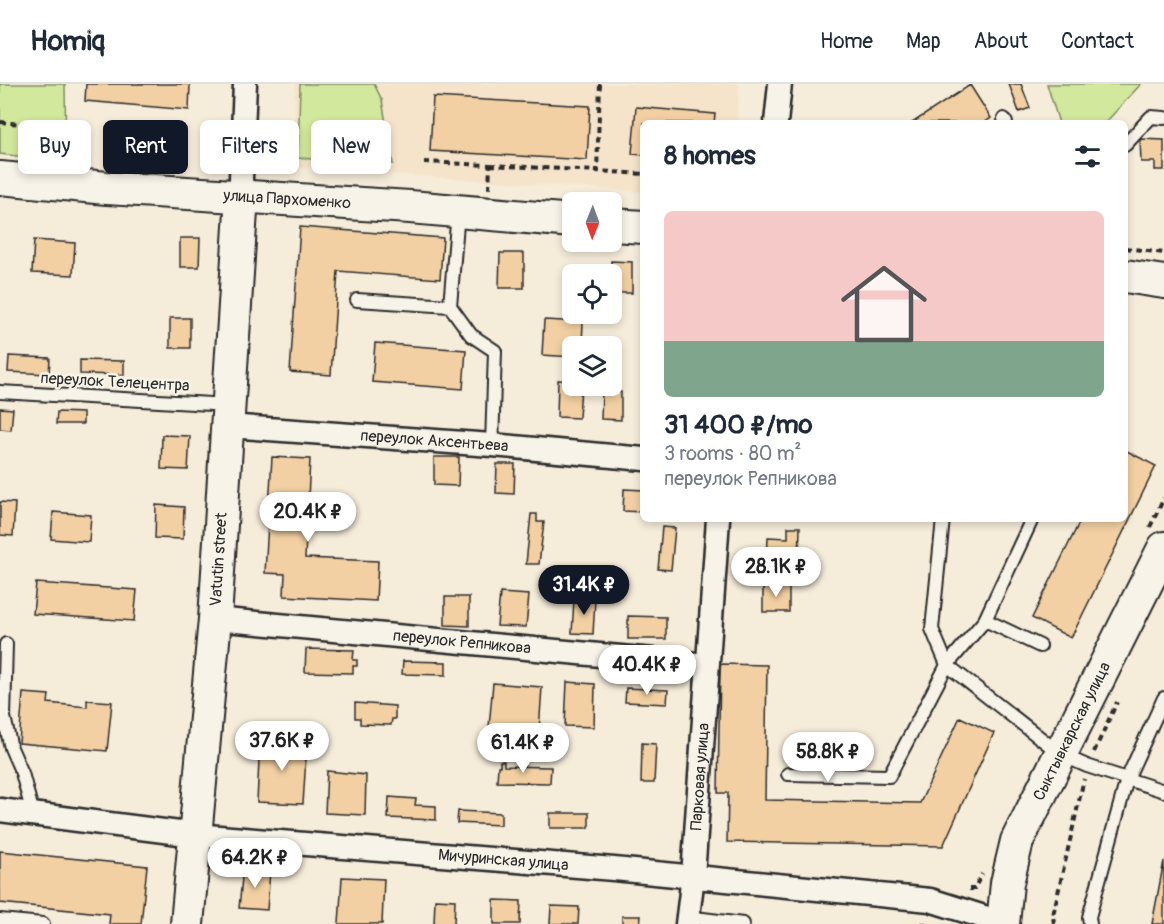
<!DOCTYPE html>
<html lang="en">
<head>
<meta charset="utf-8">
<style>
	:root { --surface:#fff; --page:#f6f6f7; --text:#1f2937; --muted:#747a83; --line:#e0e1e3; --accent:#111827 }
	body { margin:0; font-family:Pangolin,sans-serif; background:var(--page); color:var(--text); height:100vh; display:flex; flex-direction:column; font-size:22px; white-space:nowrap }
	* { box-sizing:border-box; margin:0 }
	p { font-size:20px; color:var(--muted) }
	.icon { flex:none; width:33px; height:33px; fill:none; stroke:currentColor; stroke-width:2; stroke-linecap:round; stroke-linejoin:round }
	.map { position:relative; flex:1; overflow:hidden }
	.side { position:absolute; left:640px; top:36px; width:488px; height:402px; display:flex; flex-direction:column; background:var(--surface); border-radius:9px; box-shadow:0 3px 9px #0003 }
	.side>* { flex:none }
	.hud { position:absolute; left:18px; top:36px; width:532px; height:54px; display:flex; gap:12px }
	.needle { width:39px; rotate:181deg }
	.fabs { position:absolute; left:562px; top:108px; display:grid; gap:12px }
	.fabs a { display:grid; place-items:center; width:60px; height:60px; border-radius:9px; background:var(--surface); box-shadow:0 3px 9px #0003; font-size:30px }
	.price { position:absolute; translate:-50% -51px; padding:0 14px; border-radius:21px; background:#fff; color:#222; font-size:20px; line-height:39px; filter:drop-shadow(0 2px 3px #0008) }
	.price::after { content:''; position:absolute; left:50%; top:36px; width:18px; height:14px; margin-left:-9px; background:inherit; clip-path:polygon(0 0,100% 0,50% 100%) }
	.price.active { background:var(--accent); color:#fff }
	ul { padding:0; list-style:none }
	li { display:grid; align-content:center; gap:12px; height:318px; padding:0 24px }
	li+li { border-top:2px solid var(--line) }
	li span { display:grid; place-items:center; height:186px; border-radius:9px; color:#555 }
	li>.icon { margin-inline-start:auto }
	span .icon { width:108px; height:108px; fill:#fffc; stroke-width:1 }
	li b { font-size:26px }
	h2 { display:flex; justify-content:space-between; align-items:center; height:72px; padding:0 24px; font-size:26px }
	.pill { padding:0 21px; border-radius:9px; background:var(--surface); box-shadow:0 3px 9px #0003; font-size:21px; line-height:54px }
	.pill.active { background:var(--accent); color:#fff }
	header { display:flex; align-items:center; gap:36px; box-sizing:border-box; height:84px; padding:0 30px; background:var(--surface); border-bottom:2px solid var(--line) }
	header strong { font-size:28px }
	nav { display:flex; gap:33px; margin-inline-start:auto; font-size:21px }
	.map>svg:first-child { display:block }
</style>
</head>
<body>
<header>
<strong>Homiq</strong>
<nav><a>Home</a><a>Map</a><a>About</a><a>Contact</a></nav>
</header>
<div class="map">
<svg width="1164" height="840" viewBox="0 0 1164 840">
	<rect width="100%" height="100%" fill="#f6ecda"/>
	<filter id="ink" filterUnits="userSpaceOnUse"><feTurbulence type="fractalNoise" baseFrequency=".0167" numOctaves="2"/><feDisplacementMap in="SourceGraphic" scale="12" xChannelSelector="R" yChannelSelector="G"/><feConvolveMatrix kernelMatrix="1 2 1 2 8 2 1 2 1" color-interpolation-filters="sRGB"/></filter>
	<g filter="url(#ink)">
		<path fill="#f5e4ca" d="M 295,0 L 739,0 L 737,39 L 644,39 L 643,108 L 294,83 Z"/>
		<path fill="#d2e89c" stroke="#7e8a64" stroke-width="1.5" d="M 0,0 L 65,0 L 66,78 L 0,70 Z
			M 300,0 L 374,0 L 382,16 L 393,80 L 298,74 Z
			M 1047,0 L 1141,0 L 1105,39 L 1059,39 Z"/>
		<path fill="#f2d0a3" stroke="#2b2b2b" stroke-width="1.5" d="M 86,0 L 190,0 L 189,26 L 85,17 Z
			M 1009,0 L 1021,0 L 1030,24 L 1019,28 Z
			M 970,1 L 991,34 L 984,39 L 912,39 Z
			M 433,13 L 590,22 L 587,76 L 430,67 Z
			M 636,23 L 715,30 L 714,39 L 644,39 L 644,71 L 632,70 Z
			M 1140,55 L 1164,56 L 1164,86 L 1155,86 L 1155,78 L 1141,78 Z
			M 300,143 L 443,154 L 440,195 L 338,187 L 331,291 L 290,288 Z
			M 180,154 L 200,154 L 199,183 L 180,183 Z
			M 34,156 L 75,159 L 73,191 L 32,189 Z
			M 500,169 L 524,169 L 524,204 L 499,204 Z
			M 611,177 L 632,178 L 632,209 L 612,209 Z
			M 170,234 L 190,234 L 190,264 L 170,264 Z
			M 544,236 L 583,238 L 582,262 L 573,262 L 573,273 L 542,271 Z
			M 375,259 L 466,266 L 463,305 L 372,298 Z
			M 9,272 L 50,274 L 49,290 L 8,288 Z
			M 80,276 L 124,277 L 124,291 L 80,290 Z
			M 558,296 L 573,297 L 573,302 L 581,302 L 579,334 L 557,333 Z
			M 602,308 L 621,308 L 621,336 L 601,335 Z
			M 0,324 L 13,325 L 11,346 L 0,345 Z
			M 57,328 L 83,329 L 83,340 L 56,340 Z
			M 162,351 L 190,352 L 188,386 L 161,385 Z
			M 1125,366 L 1156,382 L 1071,554 L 1032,534 L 1081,435 L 1125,435 Z
			M 272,373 L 310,375 L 305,474 L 378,477 L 376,517 L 284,512 L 285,490 L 265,489 Z
			M 434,373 L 459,373 L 458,402 L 434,401 Z
			M 497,380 L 515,380 L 514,410 L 496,409 Z
			M 624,405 L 644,406 L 643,428 L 623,427 Z
			M 0,418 L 15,419 L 13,452 L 0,451 Z
			M 156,421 L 184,423 L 183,455 L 155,454 Z
			M 53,428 L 91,431 L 89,458 L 51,455 Z
			M 531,430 L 537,430 L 537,438 L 544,438 L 539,480 L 526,480 Z
			M 662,443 L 675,444 L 671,486 L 658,485 Z
			M 788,443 L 800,443 L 799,481 L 767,481 L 768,453 L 788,454 Z
			M 36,499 L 137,506 L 134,537 L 33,530 Z
			M 763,501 L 789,501 L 789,528 L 763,528 Z
			M 500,509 L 529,511 L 526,543 L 497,542 Z
			M 445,513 L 469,513 L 469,542 L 445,541 Z
			M 574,515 L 595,516 L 593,550 L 572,549 Z
			M 628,532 L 666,533 L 666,555 L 628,555 Z
			M 306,565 L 354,566 L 353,576 L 357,576 L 357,582 L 353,582 L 353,589 L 305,588 Z
			M 403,577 L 446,578 L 446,591 L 402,590 Z
			M 720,580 L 767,581 L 765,716 L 920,719 L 960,633 L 994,649 L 943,762 L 727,758 L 728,709 L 718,709 Z
			M 567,598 L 595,600 L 594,643 L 565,642 Z
			M 493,599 L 542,603 L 539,647 L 489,643 Z
			M 626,604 L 668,606 L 667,620 L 625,618 Z
			M 23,609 L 49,611 L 48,619 L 87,623 L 87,616 L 112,618 L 107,667 L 19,659 Z
			M 355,619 L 395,622 L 395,635 L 392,635 L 391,641 L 360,640 L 360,634 L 355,634 Z
			M 260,656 L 307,658 L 303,720 L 257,718 Z
			M 642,659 L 656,660 L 654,699 L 641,699 Z
			M 500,677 L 504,677 L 504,682 L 551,683 L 550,699 L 497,698 L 498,682 L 500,682 Z
			M 327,687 L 366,691 L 365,731 L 325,729 Z
			M 389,713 L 416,715 L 415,721 L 436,722 L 436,736 L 388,734 Z
			M 458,727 L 501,729 L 501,741 L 457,739 Z
			M 550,729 L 589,729 L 589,744 L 550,744 Z
			M 0,767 L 147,782 L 141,840 L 109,840 L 110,830 L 0,819 Z
			M 1164,777 L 1164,840 L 1152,840 Z
			M 243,784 L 270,786 L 267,826 L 239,824 Z
			M 342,793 L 384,795 L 382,840 L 339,840 Z
			M 435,815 L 455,816 L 454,840 L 434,840 Z
			M 494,816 L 521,817 L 520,840 L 494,840 Z
			M 551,822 L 579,823 L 578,840 L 550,840 Z
			M 622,832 L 641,832 L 640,840 L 622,840 Z"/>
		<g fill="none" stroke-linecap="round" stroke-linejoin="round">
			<g stroke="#2b2b2b" stroke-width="16">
				<path id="lane" d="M 1004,35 L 1006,39
					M 1125,61 L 1151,33 L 1164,34
					M 357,216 L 450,222 L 458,128
					M 450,222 L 471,251 L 495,267 L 492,361
					M 0,308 L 229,321
					M 943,435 L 932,545 L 947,581 L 1062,671 L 1087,682 L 1164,707
					M 985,536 L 1040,562
					M 6,560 L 4,633 L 11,664 L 22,689 L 33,730
					M 788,690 L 889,692 L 947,581 L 985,536 L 1032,435
					M 687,833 L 743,840
					M 0,836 L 43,840
					M 1090,840 L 1089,833 L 1127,695 L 1164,614"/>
			</g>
			<g stroke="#2b2b2b" stroke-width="27">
				<g id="street">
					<path d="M 776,39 L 780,0"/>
					<path d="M 242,111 L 241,94 L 245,0"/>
					<path id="s1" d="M 227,342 L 492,361 L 644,375"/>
					<path id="s2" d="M 215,535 L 707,581"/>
					<path id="s3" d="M 0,726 L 195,751 L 614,785 L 930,816 L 1003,839"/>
					<path id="s4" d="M 687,840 L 693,792 L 718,435"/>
				</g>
			</g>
			<g stroke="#2b2b2b" stroke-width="36">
				<g id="secondary">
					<path id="s5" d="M 0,94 L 107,104 L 410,123 L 573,137"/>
					<path d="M 612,141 L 644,143"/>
					<path d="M 1125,192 L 1164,198"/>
					<path id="s6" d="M 187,840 L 215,535 L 242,111"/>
					<path id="s7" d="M 1003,840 L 1007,799 L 1017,757 L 1164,464"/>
				</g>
			</g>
			<path stroke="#2b2b2b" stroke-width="4" stroke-dasharray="6 4.5" stroke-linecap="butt" d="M 600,0 L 597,87 L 644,90
				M 0,38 L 65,44 L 89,79
				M 424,78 L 490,81 L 489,105
				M 490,81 L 597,87
				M 1125,164 L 1164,169
				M 1150,443 L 1164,414
				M 1094,668 L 1117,618
				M 969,805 L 974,805 L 982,790
				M 920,840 L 927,840
				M 1054,840 L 1053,831 L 1084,695"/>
			<use href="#lane" stroke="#f7f3e8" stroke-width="12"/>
			<use href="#street" stroke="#f7f3e8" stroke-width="22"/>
			<use href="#secondary" stroke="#f7f3e8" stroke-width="32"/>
		</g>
	</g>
	<g text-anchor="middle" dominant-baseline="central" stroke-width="5" stroke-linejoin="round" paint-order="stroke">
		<g font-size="16" fill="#2b2b2b" stroke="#f7f3e8">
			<text stroke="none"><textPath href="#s5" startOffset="288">улица Пархоменко</textPath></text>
			<text transform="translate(115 298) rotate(3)">переулок Телецентра</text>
			<text stroke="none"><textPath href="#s1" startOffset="208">переулок Аксентьева</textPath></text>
			<text stroke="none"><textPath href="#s6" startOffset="366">Vatutin street</textPath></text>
			<text stroke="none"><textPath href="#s2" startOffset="248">переулок Репникова</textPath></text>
			<text stroke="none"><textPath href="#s7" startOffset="207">Сыктывкарская улица</textPath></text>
			<text stroke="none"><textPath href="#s4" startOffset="148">Парковая улица</textPath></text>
			<text stroke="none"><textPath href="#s3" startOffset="506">Мичуринская улица</textPath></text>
		</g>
	</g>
</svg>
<div class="fabs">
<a><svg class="needle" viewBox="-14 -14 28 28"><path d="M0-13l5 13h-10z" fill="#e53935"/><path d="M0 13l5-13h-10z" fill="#747a83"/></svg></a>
<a><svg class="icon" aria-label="locate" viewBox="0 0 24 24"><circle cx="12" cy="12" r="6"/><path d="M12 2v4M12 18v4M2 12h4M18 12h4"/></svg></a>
<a><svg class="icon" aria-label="layers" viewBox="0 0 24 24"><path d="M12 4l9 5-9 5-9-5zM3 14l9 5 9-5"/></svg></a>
</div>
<b class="price" style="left:308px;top:459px">20.4K ₽</b>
<b class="price" style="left:776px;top:514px">28.1K ₽</b>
<b class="price active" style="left:584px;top:532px">31.4K ₽</b>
<b class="price" style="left:647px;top:612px">40.4K ₽</b>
<b class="price" style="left:282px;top:688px">37.6K ₽</b>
<b class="price" style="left:523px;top:690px">61.4K ₽</b>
<b class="price" style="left:828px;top:699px">58.8K ₽</b>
<b class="price" style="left:255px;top:805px">64.2K ₽</b>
<div class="hud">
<a class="pill">Buy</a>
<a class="pill active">Rent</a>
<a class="pill">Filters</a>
<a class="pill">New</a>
</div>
<section class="side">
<h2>8 homes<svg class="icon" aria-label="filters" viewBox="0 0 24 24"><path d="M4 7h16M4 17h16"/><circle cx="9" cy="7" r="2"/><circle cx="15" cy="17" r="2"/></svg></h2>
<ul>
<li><span style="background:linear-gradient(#f6c9c9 70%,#7fa58c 0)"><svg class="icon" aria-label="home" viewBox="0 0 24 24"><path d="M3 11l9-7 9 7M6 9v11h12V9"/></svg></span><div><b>31 400 ₽/mo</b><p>3 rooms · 80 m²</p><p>переулок Репникова</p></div></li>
</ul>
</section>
</div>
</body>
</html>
